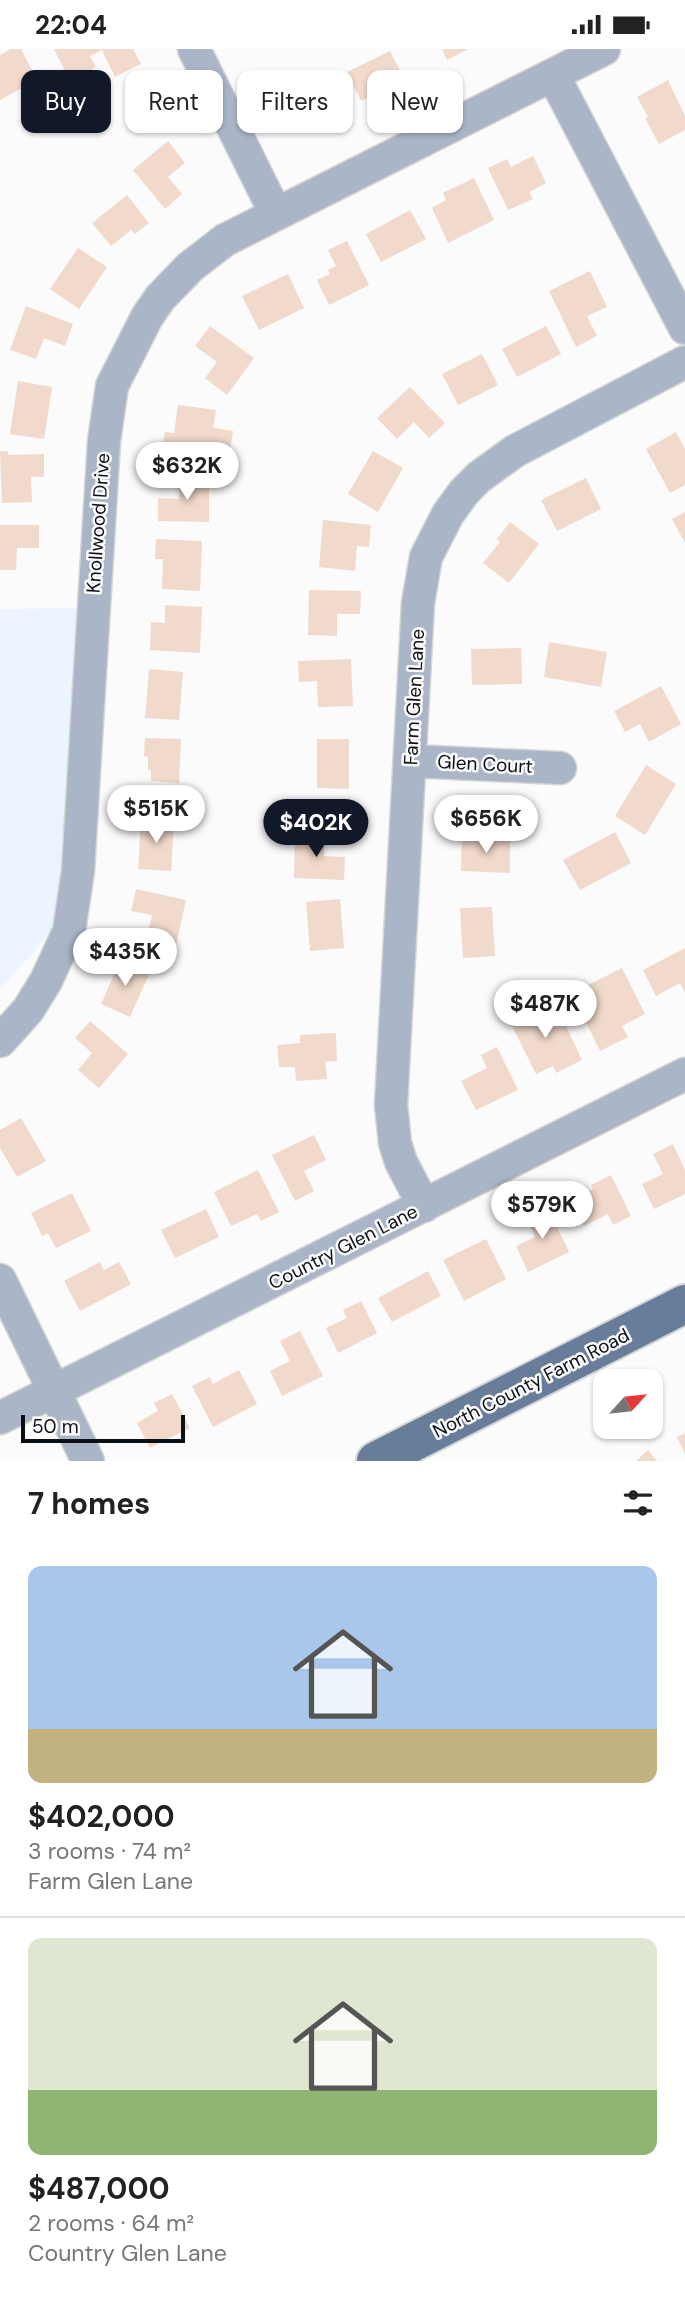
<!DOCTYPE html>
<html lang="en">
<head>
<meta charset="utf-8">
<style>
	:root { --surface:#fff; --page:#f2f2f2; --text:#222; --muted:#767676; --line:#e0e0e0; --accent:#111827 }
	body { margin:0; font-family:"DM Sans",sans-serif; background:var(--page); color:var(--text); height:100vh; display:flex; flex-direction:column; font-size:26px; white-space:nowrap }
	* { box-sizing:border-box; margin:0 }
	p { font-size:23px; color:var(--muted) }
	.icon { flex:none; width:38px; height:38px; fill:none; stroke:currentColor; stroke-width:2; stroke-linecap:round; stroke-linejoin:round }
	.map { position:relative; height:1412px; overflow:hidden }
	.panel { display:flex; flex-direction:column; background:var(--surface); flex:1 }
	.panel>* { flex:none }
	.banner { position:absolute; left:21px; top:21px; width:644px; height:63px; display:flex; gap:14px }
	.needle { width:46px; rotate:63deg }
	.tools { position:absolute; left:593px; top:1320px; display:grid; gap:14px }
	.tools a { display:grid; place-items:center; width:70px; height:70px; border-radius:14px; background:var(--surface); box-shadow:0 2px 5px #0004; font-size:35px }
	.scale { position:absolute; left:21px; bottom:18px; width:164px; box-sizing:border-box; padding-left:7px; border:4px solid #0b1017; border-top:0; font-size:19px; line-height:24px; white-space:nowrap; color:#0b1017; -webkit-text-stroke:5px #fbfbfb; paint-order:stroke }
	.price { position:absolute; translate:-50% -60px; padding:0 16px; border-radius:24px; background:#fff; color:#222; font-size:23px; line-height:46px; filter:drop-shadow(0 2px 4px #0008) }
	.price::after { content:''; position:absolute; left:50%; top:42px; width:21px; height:16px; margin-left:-10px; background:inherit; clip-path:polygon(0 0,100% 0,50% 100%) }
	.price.on { background:var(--accent); color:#fff }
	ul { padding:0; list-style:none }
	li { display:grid; align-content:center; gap:14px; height:371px; padding:0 28px }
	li+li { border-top:2px solid var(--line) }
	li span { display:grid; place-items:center; height:217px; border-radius:14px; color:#555 }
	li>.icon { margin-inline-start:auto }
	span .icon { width:126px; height:126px; fill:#fffc; stroke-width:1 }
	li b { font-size:30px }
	h2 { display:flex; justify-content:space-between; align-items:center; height:84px; padding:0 28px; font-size:30px }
	.pill { padding:0 24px; border-radius:14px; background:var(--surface); box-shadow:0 2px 5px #0004; font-size:24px; line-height:63px }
	.pill.on { background:var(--accent); color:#fff }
	.status { display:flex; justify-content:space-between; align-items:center; height:49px; padding:0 35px; background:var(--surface); direction:ltr }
	.status svg { height:19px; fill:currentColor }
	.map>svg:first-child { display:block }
</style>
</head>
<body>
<div class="status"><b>22:04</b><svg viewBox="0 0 49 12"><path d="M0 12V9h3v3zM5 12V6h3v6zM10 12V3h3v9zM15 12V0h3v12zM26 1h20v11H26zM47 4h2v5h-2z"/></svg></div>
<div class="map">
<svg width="685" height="1412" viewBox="0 0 685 1412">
	<rect width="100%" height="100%" fill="#fbfbfb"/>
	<path fill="#ecf4ff" d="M 85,559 L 63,870 L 0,940 L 0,560 Z"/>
	<path fill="#f1d9cb" d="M 11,0 L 21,0 L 37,31 L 0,51 L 0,6 Z
		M 54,0 L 133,0 L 141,15 L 115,28 L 102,1 L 90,7 L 96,18 L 70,32 Z
		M 442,0 L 468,0 L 447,11 Z
		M 390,2 L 405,31 L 361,52 L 347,23 Z
		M 327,29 L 344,60 L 304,81 L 288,50 Z
		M 668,31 L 685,67 L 685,81 L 659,95 L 645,69 L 648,68 L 637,48 Z
		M 168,92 L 185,114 L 168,128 L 182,145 L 165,160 L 133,121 Z
		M 533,107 L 546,134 L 529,143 L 533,150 L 508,161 L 488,119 L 507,110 L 511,118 Z
		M 474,129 L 494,171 L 448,194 L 432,159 L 446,151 L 443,144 Z
		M 127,146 L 149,174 L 135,185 L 131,181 L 111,197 L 92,174 Z
		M 410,161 L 426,190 L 381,213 L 366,185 Z
		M 347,192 L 369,236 L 329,256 L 317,231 L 330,225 L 328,221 L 336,217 L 328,201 Z
		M 78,199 L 107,218 L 79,260 L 50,240 Z
		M 590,222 L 607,258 L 587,267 L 597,287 L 576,298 L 549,242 Z
		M 288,225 L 304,259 L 259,281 L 242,247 Z
		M 26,257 L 73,275 L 65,297 L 44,289 L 36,310 L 10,301 Z
		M 210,277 L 254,309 L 227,346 L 205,329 L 217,313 L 195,297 Z
		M 546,277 L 561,305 L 517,328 L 502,300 Z
		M 482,305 L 498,336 L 458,356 L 442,325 Z
		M 18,332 L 52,338 L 44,390 L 10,385 Z
		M 410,338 L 445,374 L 429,389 L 414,373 L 397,390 L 377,369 Z
		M 178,356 L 216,361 L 213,379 L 233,382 L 230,400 L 212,397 L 210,410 L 162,403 L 165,383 L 174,384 Z
		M 676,383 L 685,400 L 685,436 L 670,444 L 646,400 Z
		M 0,402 L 8,402 L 8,406 L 44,405 L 44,428 L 31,428 L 32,453 L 2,454 Z
		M 373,402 L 403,419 L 378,463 L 348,445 Z
		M 179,427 L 209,428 L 209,473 L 158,472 L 158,449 L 179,450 Z
		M 586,429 L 601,460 L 557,482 L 541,451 Z
		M 685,463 L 685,494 L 672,470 Z
		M 323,471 L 371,476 L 369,498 L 357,497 L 355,522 L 319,518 Z
		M 510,473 L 539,495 L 509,534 L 483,514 L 500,493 L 497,490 Z
		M 0,476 L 39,476 L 39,499 L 17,499 L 16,521 L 0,521 Z
		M 156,490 L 202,492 L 200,542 L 162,540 L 163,510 L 155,510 Z
		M 309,541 L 361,542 L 360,565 L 337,565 L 337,587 L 308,586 Z
		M 165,556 L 202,558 L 200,604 L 150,601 L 151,573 L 165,574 Z
		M 549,593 L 607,603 L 601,638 L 544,628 Z
		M 521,599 L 522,635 L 472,636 L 471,600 Z
		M 351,610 L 353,657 L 318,658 L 317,632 L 299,633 L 298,612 Z
		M 149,620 L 183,623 L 179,671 L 145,669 Z
		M 661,637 L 681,675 L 649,693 L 640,675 L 625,683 L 614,662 Z
		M 145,689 L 181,690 L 179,734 L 151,732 L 151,721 L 148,721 L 148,708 L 144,707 Z
		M 317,690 L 349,690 L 349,740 L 317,739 Z
		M 646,716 L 676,735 L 645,786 L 615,767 Z
		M 141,771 L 174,773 L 171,822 L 138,820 Z
		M 295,783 L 324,784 L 324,807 L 345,808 L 344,831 L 294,829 Z
		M 615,783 L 631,814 L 580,841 L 563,811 Z
		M 462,787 L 510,789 L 510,824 L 461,822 Z
		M 136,840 L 186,851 L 176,896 L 147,889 L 152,866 L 131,862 Z
		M 340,850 L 344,899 L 310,902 L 306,853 Z
		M 492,858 L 495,907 L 463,909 L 460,859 Z
		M 685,899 L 685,944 L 680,934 L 656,947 L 643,921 Z
		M 121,910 L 150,923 L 130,968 L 101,955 Z
		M 622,919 L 645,965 L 622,977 L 628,988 L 600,1002 L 572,944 Z
		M 537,955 L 546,973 L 561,966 L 582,1011 L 556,1024 L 553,1017 L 536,1025 L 508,969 Z
		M 90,972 L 128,1005 L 99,1039 L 78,1021 L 92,1004 L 75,989 Z
		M 336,984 L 337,1012 L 325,1013 L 327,1030 L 296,1032 L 295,1018 L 279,1018 L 277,996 L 300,994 L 300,986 Z
		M 497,998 L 518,1041 L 476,1061 L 461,1032 L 487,1019 L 481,1006 Z
		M 21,1069 L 46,1112 L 17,1128 L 0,1099 L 0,1081 Z
		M 314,1086 L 326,1111 L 304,1122 L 314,1142 L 295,1152 L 272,1106 Z
		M 673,1095 L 685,1121 L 685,1145 L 654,1160 L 642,1135 L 663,1125 L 653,1105 Z
		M 258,1121 L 279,1163 L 261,1172 L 257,1165 L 231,1177 L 214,1143 Z
		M 611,1126 L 631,1167 L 613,1176 L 608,1165 L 584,1177 L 571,1151 L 593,1140 L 591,1136 Z
		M 72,1144 L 91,1182 L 56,1199 L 48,1184 L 42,1187 L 31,1164 Z
		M 547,1157 L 569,1203 L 528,1223 L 516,1197 L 535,1188 L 526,1168 Z
		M 206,1160 L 219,1188 L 175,1209 L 161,1181 Z
		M 486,1190 L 506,1230 L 464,1252 L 443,1211 Z
		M 100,1213 L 104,1221 L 119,1213 L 131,1235 L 80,1262 L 64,1232 Z
		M 428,1222 L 441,1247 L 392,1273 L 378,1249 Z
		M 361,1252 L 377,1284 L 338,1304 L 326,1279 L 347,1269 L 343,1261 Z
		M 300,1282 L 323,1327 L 282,1347 L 270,1322 L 290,1312 L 280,1292 Z
		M 239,1321 L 257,1355 L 213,1378 L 192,1337 L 210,1328 L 213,1335 Z
		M 172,1345 L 190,1379 L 150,1399 L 137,1374 L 158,1362 L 154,1354 Z
		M 685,1384 L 685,1405 L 677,1388 Z
		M 648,1401 L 657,1412 L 636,1412 Z"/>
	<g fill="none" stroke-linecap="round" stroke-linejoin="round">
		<g stroke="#d5d5d7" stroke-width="35">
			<path id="minor" d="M 194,0 L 276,165
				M 553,26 L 685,279
				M 411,712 L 560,719
				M 0,992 L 28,961 L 46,932 L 69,882 L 78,822 L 104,392 L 112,337 L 147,268 L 160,249 L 190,218 L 225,191 L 604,0
				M 424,1157 L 401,1113 L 395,1094 L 391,1056 L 418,554 L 426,508 L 448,465 L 464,443 L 479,428 L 515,402 L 685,313
				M 0,1231 L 88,1412
				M 0,1369 L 685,1025"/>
		</g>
		<g stroke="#d5d5d7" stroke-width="42">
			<path id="major" d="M 376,1412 L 685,1255"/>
		</g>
		<use href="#minor" stroke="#aab6c7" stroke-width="32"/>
		<use href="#major" stroke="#687d9a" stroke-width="38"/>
	</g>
	<g text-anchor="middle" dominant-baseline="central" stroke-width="5" stroke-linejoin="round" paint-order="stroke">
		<g font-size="19" fill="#0b1017" stroke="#fbfbfb">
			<text transform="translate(98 474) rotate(-86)">Knollwood Drive</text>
			<text transform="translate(414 648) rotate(-87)">Farm Glen Lane</text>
			<text transform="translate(485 715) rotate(3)">Glen Court</text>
			<text transform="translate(343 1198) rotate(-27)">Country Glen Lane</text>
			<text transform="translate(531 1334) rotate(-27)">North County Farm Road</text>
		</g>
	</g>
</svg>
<div class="tools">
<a><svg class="needle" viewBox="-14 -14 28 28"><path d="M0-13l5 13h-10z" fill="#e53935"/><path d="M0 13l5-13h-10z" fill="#767676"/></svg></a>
</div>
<div class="scale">50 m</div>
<b class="price" style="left:187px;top:453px">$632K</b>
<b class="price" style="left:156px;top:796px">$515K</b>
<b class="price" style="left:486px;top:806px">$656K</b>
<b class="price on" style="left:316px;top:810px">$402K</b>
<b class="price" style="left:125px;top:939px">$435K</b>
<b class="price" style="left:545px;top:991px">$487K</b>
<b class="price" style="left:542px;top:1192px">$579K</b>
<div class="banner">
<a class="pill on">Buy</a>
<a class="pill">Rent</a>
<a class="pill">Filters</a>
<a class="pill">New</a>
</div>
</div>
<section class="panel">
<h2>7 homes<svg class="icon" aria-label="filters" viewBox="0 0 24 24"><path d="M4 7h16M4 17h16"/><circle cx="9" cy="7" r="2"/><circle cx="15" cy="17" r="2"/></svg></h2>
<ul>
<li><span style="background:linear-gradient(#a9c7e8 75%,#c2b280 0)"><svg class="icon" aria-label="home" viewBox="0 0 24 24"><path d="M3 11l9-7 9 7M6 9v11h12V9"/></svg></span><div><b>$402,000</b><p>3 rooms · 74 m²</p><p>Farm Glen Lane</p></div></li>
<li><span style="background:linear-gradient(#dfe7d0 70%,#8fb573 0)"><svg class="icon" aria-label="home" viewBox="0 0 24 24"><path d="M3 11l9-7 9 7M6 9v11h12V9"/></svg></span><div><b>$487,000</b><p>2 rooms · 64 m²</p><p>Country Glen Lane</p></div></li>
</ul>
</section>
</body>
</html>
